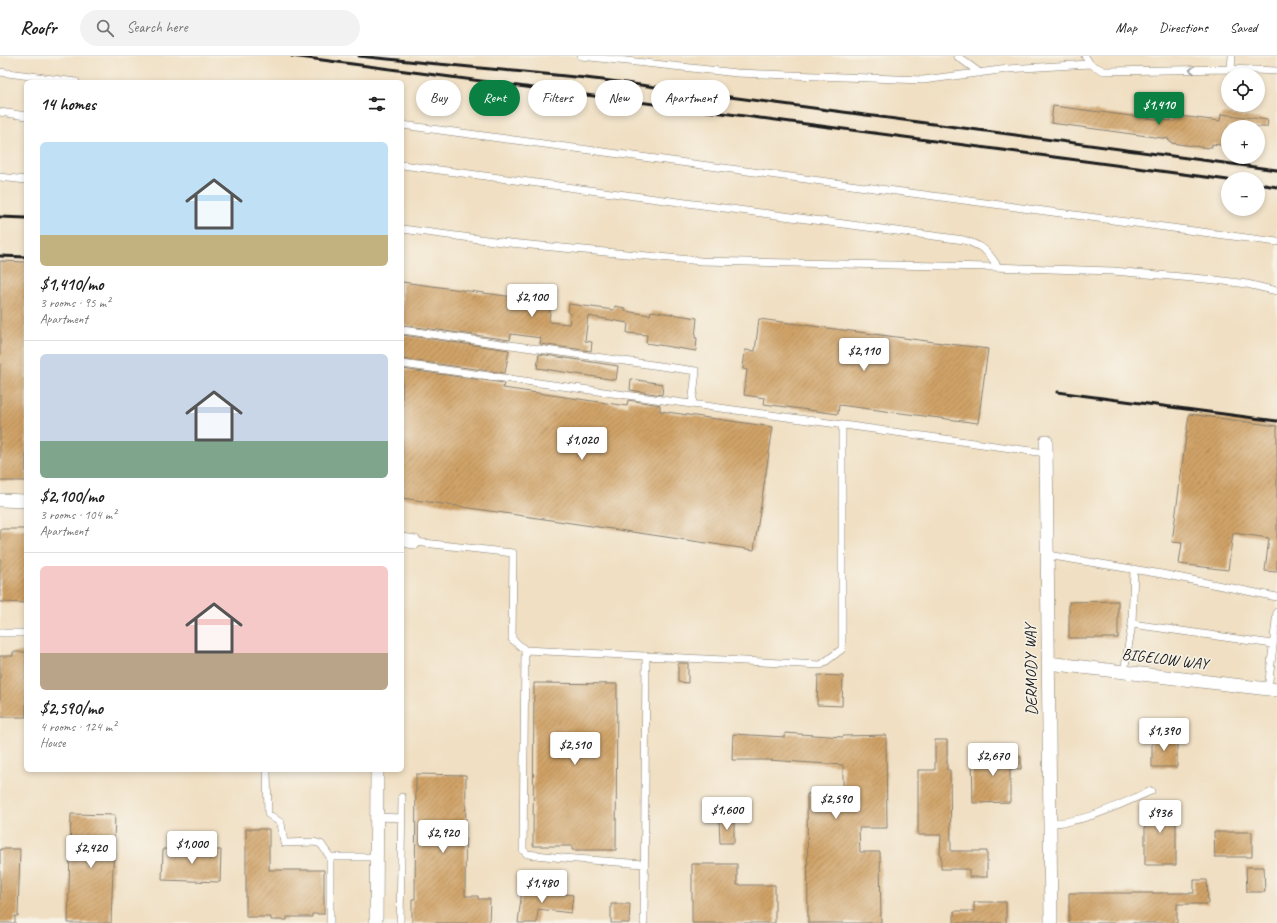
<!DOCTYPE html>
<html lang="en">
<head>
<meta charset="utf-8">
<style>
	:root { --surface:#fff; --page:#f2f2f2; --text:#222; --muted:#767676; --line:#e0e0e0; --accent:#0b8043 }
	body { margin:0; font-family:Caveat,sans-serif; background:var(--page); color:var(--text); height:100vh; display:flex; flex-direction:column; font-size:15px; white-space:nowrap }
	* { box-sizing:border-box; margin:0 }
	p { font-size:13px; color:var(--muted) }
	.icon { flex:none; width:22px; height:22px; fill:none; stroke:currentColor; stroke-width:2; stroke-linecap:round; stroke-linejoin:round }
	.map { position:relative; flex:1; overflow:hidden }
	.sheet { position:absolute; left:24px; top:24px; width:380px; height:692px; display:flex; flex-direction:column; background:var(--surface); border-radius:6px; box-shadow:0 2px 6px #0003 }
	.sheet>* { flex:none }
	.hud { position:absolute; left:416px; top:24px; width:380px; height:36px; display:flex; gap:8px }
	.tools { position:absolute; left:1221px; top:12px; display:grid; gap:8px }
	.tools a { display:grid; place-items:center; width:44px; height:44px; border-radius:50%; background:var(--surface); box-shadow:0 2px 6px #0003; font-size:20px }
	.price { position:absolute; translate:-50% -34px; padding:0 9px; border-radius:4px; background:#fff; color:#222; font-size:13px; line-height:26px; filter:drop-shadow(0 1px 2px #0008) }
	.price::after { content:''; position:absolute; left:50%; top:24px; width:12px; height:9px; margin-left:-6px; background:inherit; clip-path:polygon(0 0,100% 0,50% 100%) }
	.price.active { background:var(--accent); color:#fff }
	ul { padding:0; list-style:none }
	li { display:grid; align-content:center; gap:8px; height:212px; padding:0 16px }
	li+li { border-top:1px solid var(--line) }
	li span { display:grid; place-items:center; height:124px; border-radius:6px; color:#555 }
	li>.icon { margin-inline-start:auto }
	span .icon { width:72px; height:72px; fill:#fffc; stroke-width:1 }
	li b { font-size:17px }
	h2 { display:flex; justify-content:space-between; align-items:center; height:48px; padding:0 16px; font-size:17px }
	.chip { padding:0 14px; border-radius:18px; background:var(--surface); box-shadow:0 2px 6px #0003; font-size:14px; line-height:36px }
	.chip.active { background:var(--accent); color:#fff }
	header { display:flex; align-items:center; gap:24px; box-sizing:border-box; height:56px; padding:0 20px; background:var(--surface); border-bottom:1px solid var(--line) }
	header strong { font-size:19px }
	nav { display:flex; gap:22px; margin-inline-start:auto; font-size:14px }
	.search { width:280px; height:36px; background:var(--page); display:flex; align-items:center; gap:10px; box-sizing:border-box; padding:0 14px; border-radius:22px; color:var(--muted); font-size:15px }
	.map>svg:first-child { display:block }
</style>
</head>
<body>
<header>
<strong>Roofr</strong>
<div class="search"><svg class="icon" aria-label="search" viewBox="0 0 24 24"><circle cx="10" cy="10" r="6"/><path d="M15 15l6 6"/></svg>Search here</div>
<nav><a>Map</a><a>Directions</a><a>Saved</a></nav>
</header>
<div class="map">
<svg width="1277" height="867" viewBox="0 0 1277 867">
	<defs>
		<pattern id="building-hatch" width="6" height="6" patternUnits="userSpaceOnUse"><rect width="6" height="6" fill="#d0a368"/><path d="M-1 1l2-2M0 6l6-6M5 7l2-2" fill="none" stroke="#a88455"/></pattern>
	</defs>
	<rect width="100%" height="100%" fill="#f7f3e8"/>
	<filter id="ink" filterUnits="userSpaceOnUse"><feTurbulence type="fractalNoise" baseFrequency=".025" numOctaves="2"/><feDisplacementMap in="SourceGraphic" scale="8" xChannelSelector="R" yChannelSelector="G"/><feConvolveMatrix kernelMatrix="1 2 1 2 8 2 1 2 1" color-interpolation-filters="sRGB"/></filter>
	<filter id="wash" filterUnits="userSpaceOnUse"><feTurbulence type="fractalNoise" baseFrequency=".012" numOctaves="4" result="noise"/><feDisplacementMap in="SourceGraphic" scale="16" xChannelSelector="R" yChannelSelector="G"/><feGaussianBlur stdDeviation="0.9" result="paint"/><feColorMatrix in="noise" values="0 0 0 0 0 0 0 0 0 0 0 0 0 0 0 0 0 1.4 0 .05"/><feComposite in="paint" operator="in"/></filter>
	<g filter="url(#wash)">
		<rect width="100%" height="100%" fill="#f0dfc2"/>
		<g id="blocks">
			<path fill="url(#building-hatch)" d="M 1053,50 L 1171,65 L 1172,59 L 1220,65 L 1221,58 L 1268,64 L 1267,71 L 1228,71 L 1228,90 L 1212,88 L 1212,91 L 1209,91 L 1208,92 L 1171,87 L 1171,85 L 1168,85 L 1169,83 L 1051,67 Z
				M 0,205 L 26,206 L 26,425 L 0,425 Z
				M 402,226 L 551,246 L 549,266 L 569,268 L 571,258 L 568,257 L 569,248 L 614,254 L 615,250 L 625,252 L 625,255 L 650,259 L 651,255 L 697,262 L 695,282 L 697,282 L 696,295 L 646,287 L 647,279 L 627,277 L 628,267 L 588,260 L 585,285 L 592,286 L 591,295 L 540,288 L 541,282 L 511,278 L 510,284 L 402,269 Z
				M 759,263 L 988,293 L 978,367 L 839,349 L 838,358 L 764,348 L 765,342 L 744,339 L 747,314 L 743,313 L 745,294 L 755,295 Z
				M 402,279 L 509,294 L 505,317 L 402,303 Z
				M 539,298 L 618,310 L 616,324 L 537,312 Z
				M 402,313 L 504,327 L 503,332 L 627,350 L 628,344 L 660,349 L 660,355 L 773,371 L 754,494 L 402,442 Z
				M 631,323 L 663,328 L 662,339 L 630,334 Z
				M 1189,358 L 1277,370 L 1277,516 L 1265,515 L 1269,482 L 1233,477 L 1228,514 L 1179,508 L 1182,487 L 1172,486 Z
				M 0,473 L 26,473 L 26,547 L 0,546 Z
				M 1118,545 L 1118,582 L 1069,582 L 1069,546 Z
				M 13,596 L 26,596 L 26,661 L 0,661 L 0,600 L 13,600 Z
				M 678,607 L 688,607 L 688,627 L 678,626 Z
				M 818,619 L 843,620 L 842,650 L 817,649 Z
				M 534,627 L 617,628 L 616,794 L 572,794 L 572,790 L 533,790 Z
				M 785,677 L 843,681 L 843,680 L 886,679 L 887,772 L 859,772 L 860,796 L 880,796 L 881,867 L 808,867 L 807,738 L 843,737 L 843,709 L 768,704 L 732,704 L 733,678 L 785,681 Z
				M 1152,680 L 1177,681 L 1177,711 L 1152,711 Z
				M 935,684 L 947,684 L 947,714 L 950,714 L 951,795 L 987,795 L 987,821 L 969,821 L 969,813 L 941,813 L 941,799 L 940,799 L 941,779 L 918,779 L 918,714 L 935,714 Z
				M 979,694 L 991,694 L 991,700 L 1021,701 L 1021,713 L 1010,713 L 1010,746 L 973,747 L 972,700 L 979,700 Z
				M 416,718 L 466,719 L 465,840 L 478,840 L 478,843 L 490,843 L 489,867 L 412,867 L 412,843 L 415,843 Z
				M 1145,747 L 1176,747 L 1176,809 L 1145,809 Z
				M 71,758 L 115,759 L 111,867 L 68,867 Z
				M 719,763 L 734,763 L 734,787 L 720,787 Z
				M 246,773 L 269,773 L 269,814 L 324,814 L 324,858 L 312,858 L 312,861 L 287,861 L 287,864 L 271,864 L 271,861 L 246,861 Z
				M 1214,776 L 1252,776 L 1252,801 L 1215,801 Z
				M 0,793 L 20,793 L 18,860 L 15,860 L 15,867 L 0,867 Z
				M 163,793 L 221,794 L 220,826 L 162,824 Z
				M 692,808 L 737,808 L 737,829 L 775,829 L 775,867 L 692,867 Z
				M 1246,811 L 1264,811 L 1265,836 L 1247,836 Z
				M 1194,824 L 1207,824 L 1208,848 L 1177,848 L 1177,867 L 1069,867 L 1069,837 L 1194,837 Z
				M 522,833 L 573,839 L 571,857 L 538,853 L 537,867 L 518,867 Z
				M 974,846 L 1006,846 L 1006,867 L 954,867 L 954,855 L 974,855 Z
				M 611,848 L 630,848 L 629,867 L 611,867 Z"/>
		</g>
	</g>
	<g filter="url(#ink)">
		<use href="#blocks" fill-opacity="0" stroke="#867e6f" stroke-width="1"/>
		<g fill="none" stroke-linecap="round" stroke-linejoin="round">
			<g stroke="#867e6f" stroke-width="8">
				<path id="service" d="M 581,0 L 737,17 L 923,24 L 1008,13 L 1090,8
					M 957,0 L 980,17
					M 1085,0 L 1090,8 L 1104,15 L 1231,13 L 1277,15
					M 1231,13 L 1232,0
					M 0,16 L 76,26
					M 0,56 L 26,60
					M 402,69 L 1277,186
					M 402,109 L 964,184 C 984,191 987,194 998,211
					M 0,121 L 26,124
					M 402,173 L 510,187 L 701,205 L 991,211 L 1113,215 L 1216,224 L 1247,228 L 1277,235
					M 402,274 L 696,315 L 692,348
					M 402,308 L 1046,397
					M 415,486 L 513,497 L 512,583 L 525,594 L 821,609 L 842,593 L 842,369
					M 1047,499 L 1162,518 L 1277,541
					M 1134,513 L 1132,568 L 1273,588
					M 0,577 L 26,577
					M 525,594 L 523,794 L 527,798 L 563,802 L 644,808
					M 1124,616 L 1132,568
					M 1268,633 L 1277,556
					M 267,714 L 268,758 L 281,767 L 284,787 L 314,786 L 321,788 L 330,801
					M 377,761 L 402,762
					M 1050,767 C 1085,767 1120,748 1151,735
					M 330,867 L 330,801 L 377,801
					M 400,867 L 402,741
					M 644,867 L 646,600"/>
			</g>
			<g stroke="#867e6f" stroke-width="14">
				<path id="minor" d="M 1046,385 L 1051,867
					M 0,444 L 26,445
					M 402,484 L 415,486
					M 1048,607 L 1277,634
					M 376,867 L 377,714"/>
			</g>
			<use href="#service" stroke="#fff" stroke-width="7"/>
			<use href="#minor" stroke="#fff" stroke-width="13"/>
			<path stroke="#1c1c1c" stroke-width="3" d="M 292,0 L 1228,124
				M 359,0 C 440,9 521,15 603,24 L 1277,114
				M 1258,128 L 1277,131
				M 0,161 L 26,162
				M 0,200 L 26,201
				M 1057,336 L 1277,365"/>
		</g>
		<defs><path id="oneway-chevron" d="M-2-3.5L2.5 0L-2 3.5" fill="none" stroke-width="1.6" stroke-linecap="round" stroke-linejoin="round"/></defs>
		<use stroke="#999" href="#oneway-chevron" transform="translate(1192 14) rotate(179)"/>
	</g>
	<g text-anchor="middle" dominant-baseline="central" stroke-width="3" stroke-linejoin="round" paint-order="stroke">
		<g font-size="16" fill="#1c1c1c" stroke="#f7f3e8">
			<text transform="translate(1165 603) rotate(7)">BIGELOW WAY</text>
			<text transform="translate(1031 614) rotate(-91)">DERMODY WAY</text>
		</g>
	</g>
</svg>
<div class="tools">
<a><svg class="icon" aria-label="locate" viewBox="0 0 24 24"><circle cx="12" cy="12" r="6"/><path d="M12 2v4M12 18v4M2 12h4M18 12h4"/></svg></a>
<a>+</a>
<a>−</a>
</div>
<b class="price active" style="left:1159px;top:70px">$1,410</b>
<b class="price" style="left:532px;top:262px">$2,100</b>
<b class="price" style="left:864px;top:316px">$2,110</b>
<b class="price" style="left:582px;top:405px">$1,020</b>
<b class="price" style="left:1164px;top:696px">$1,390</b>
<b class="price" style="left:575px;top:710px">$2,510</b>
<b class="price" style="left:993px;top:721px">$2,670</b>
<b class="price" style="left:836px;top:764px">$2,590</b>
<b class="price" style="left:727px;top:775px">$1,600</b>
<b class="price" style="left:1160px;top:778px">$936</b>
<b class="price" style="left:443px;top:798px">$2,920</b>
<b class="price" style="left:192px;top:809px">$1,000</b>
<b class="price" style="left:91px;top:813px">$2,420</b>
<b class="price" style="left:542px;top:848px">$1,480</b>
<div class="hud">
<a class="chip">Buy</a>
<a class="chip active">Rent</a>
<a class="chip">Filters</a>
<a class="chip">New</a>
<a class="chip">Apartment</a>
</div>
<section class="sheet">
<h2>14 homes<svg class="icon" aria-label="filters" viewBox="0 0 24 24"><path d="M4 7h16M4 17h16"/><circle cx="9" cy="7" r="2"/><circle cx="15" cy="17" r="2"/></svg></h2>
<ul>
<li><span style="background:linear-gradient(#bfe0f5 75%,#c2b280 0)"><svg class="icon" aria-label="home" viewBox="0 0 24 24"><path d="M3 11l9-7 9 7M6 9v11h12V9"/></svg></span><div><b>$1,410/mo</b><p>3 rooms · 95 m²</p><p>Apartment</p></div></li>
<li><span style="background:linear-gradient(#c9d6e8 70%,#7fa58c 0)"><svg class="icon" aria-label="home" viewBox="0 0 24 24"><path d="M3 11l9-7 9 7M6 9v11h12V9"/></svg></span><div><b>$2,100/mo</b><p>3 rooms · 104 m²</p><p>Apartment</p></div></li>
<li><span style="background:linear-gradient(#f6c9c9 70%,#b9a48a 0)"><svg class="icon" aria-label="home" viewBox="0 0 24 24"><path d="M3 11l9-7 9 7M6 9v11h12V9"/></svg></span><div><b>$2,590/mo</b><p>4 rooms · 124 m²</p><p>House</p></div></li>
</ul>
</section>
</div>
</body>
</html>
